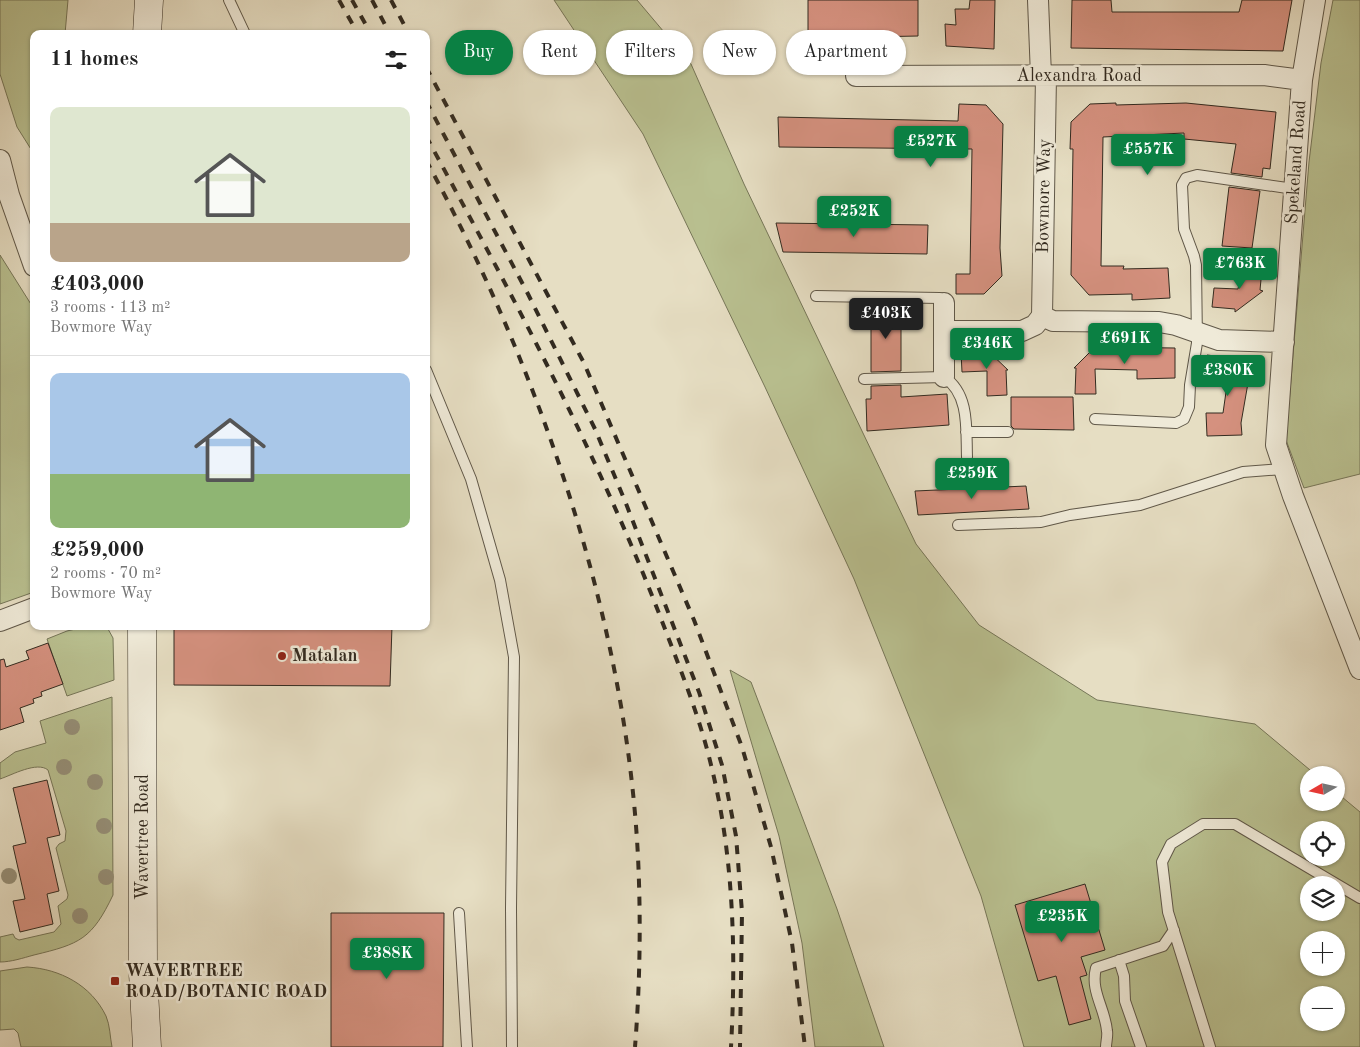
<!DOCTYPE html>
<html lang="en">
<head>
<meta charset="utf-8">
<style>
	:root { --surface:#fff; --page:#f6f6f6; --text:#222; --muted:#767676; --line:#e0e0e0; --accent:#0b8043 }
	body { margin:0; font-family:"Old Standard TT",serif; background:var(--page); color:var(--text); height:100vh; display:flex; flex-direction:column; font-size:19px; white-space:nowrap }
	* { box-sizing:border-box; margin:0 }
	p { font-size:16px; color:var(--muted) }
	.icon { flex:none; width:28px; height:28px; fill:none; stroke:currentColor; stroke-width:2; stroke-linecap:round; stroke-linejoin:round }
	.map { position:relative; flex:1; overflow:hidden }
	.drawer { position:absolute; left:30px; top:30px; width:400px; height:600px; display:flex; flex-direction:column; background:var(--surface); border-radius:10px; box-shadow:0 1px 4px #0004 }
	.drawer>* { flex:none }
	.guide { position:absolute; left:445px; top:30px; width:475px; height:45px; display:flex; gap:10px }
	.needle { width:32px; rotate:261deg }
	.controls { position:absolute; left:1300px; top:766px; display:grid; gap:10px }
	.controls a { display:grid; place-items:center; width:45px; height:45px; border-radius:50%; background:var(--surface); box-shadow:0 1px 4px #0004; font-size:25px }
	.price { position:absolute; translate:-50% -42px; padding:0 11px; border-radius:5px; background:var(--accent); color:#fff; font-size:16px; line-height:32px; filter:drop-shadow(0 1px 2px #0008) }
	.price::after { content:''; position:absolute; left:50%; top:30px; width:15px; height:11px; margin-left:-8px; background:inherit; clip-path:polygon(0 0,100% 0,50% 100%) }
	.price.selected { background:#222; color:#fff }
	ul { padding:0; list-style:none }
	li { display:grid; align-content:center; gap:10px; height:265px; padding:0 20px }
	li+li { border-top:1px solid var(--line) }
	li span { display:grid; place-items:center; height:155px; border-radius:10px; color:#555 }
	li>.icon { margin-inline-start:auto }
	span .icon { width:90px; height:90px; fill:#fffc; stroke-width:1 }
	li b { font-size:21px }
	h2 { display:flex; justify-content:space-between; align-items:center; height:60px; padding:0 20px; font-size:21px }
	.tag { padding:0 18px; border-radius:22px; background:var(--surface); box-shadow:0 1px 4px #0004; font-size:18px; line-height:45px }
	.tag.selected { background:var(--accent); color:#fff }
	.map>svg:first-child { display:block }
</style>
</head>
<body>
<div class="map">
<svg width="1360" height="1047" viewBox="0 0 1360 1047">
	<rect width="100%" height="100%" fill="#e6dec3"/>
	<filter id="stains"><feTurbulence type="fractalNoise" baseFrequency=".004" numOctaves="4"/><feColorMatrix values="0 0 0 0 .2 0 0 0 0 .09 0 0 0 0 .02 0 0 0 .5 -.17"/></filter>
	<radialGradient id="worn" r=".72"><stop offset=".6" stop-color="#630" stop-opacity="0"/><stop offset="1" stop-color="#630" stop-opacity=".3"/></radialGradient>
	<path fill="#b9c090" stroke="#767658" fill-rule="evenodd" d="M 0,0 L 68,0 L 65,34 L 34,34 L 34,154 L 17,127 L 0,74 Z
		M 554,0 L 637,0 L 691,64 L 744,184 L 916,544 L 979,625 L 1097,700 L 1255,724 L 1316,775 L 1309,775 L 1309,802 L 1336,802 L 1336,792 L 1360,812 L 1360,1047 L 1024,1047 L 981,896 L 854,579 L 765,387 L 643,134 ZM 1309,830 L 1336,830 L 1336,858 L 1309,858 ZM 1309,885 L 1336,885 L 1336,912 L 1309,912 ZM 1309,940 L 1336,940 L 1336,968 L 1309,968 ZM 1309,995 L 1336,995 L 1336,1022 L 1309,1022 Z
		M 1333,0 L 1360,0 L 1360,474 L 1304,488 L 1286,440 L 1309,162 L 1321,63 Z
		M 0,255 L 34,309 L 34,592 L 0,604 Z
		M 88,626 L 108,629 L 113,638 L 114,680 L 67,696 L 47,639 L 67,631 Z
		M 730,670 L 751,682 L 837,909 L 884,1047 L 815,1047 L 802,943 L 779,836 Z
		M 112,697 L 113,895 C 92,939 80,944 34,955 C 23,958 11,962 0,962 L 0,937 L 13,934 L 15,938 L 19,940 L 54,932 L 61,924 L 58,906 L 67,899 L 68,895 L 56,848 L 59,844 L 65,841 L 66,831 L 48,770 C 37,761 12,775 0,779 L 0,763 L 15,752 L 46,743 L 40,721 Z
		M 27,967 C 60,969 91,985 106,1016 C 110,1025 110,1037 112,1047 L 21,1047 L 18,1033 L 14,1029 L 0,1030 L 0,971 Z"/>
	<path fill="#d5917f" stroke="#332b20" d="M 808,0 L 918,0 L 918,36 L 868,37 L 867,51 L 860,64 L 808,66 Z
		M 970,0 L 995,0 L 994,49 L 946,46 L 945,24 L 956,25 L 955,9 L 969,9 Z
		M 1072,0 L 1111,0 L 1112,12 L 1239,12 L 1242,0 L 1292,0 L 1283,51 L 1071,48 Z
		M 1116,103 L 1116,105 L 1186,103 L 1276,112 L 1270,169 L 1263,168 L 1262,177 L 1231,173 L 1236,144 L 1184,139 L 1184,133 L 1103,137 L 1101,266 L 1124,266 L 1123,269 L 1168,268 L 1170,298 L 1132,300 L 1132,294 L 1089,295 L 1071,275 L 1073,149 L 1070,149 L 1071,122 L 1090,104 Z
		M 959,104 L 986,105 L 1003,124 L 1000,248 L 1002,276 L 984,294 L 956,294 L 956,274 L 970,274 L 972,149 L 779,147 L 778,117 L 958,121 Z
		M 1229,187 L 1260,191 L 1252,248 L 1222,246 Z
		M 776,223 L 928,225 L 927,254 L 783,252 Z
		M 1242,265 L 1262,269 L 1260,290 L 1263,291 L 1235,312 L 1235,309 L 1212,307 L 1214,288 L 1238,289 Z
		M 871,309 L 901,309 L 901,371 L 871,372 Z
		M 1095,347 L 1175,348 L 1175,378 L 1137,379 L 1137,370 L 1095,369 L 1096,394 L 1075,394 L 1076,368 L 1074,368 Z
		M 986,349 L 1008,370 L 1006,370 L 1007,395 L 987,396 L 987,371 L 962,372 L 961,352 Z
		M 1207,355 L 1231,358 L 1232,355 L 1252,384 L 1248,383 L 1241,423 L 1242,435 L 1207,436 L 1206,413 L 1223,413 L 1228,378 L 1204,371 Z
		M 901,385 L 901,397 L 947,394 L 949,425 L 867,431 L 866,399 L 871,399 L 871,386 Z
		M 1011,397 L 1073,397 L 1074,430 L 1014,429 L 1011,426 Z
		M 1026,486 L 1029,509 L 918,515 L 915,491 Z
		M 174,626 L 392,626 L 390,686 L 174,685 Z
		M 48,643 L 63,684 L 41,692 L 42,696 L 33,699 L 34,703 L 20,708 L 24,722 L 0,730 L 0,660 L 4,659 L 6,667 L 29,659 L 26,651 Z
		M 47,780 L 60,835 L 47,838 L 59,891 L 47,894 L 53,924 L 20,932 L 13,901 L 25,899 L 13,846 L 26,843 L 13,788 Z
		M 1085,884 L 1105,950 L 1081,957 L 1087,975 L 1080,977 L 1091,1019 L 1069,1025 L 1056,976 L 1038,981 L 1015,905 Z
		M 331,913 L 444,913 L 443,1047 L 331,1047 Z"/>
	<g fill="none" stroke-linecap="round" stroke-linejoin="round">
		<g stroke="#605849" stroke-width="12">
			<path id="service" d="M 229,0 L 245,34
				M 816,296 L 940,298 L 944,303
				M 426,370 L 471,479 L 500,580 L 514,657 L 511,908 L 512,1047
				M 864,379 L 944,377 C 970,394 966,430 967,457
				M 1095,419 L 1176,423 L 1184,419 L 1189,407 L 1190,385 L 1197,343 L 1196,265 L 1194,256 L 1184,229 L 1182,185 L 1186,178 L 1197,175 L 1294,189
				M 966,432 L 1008,432
				M 958,525 L 1041,522 L 1070,515 L 1140,505 L 1243,472 L 1283,469
				M 459,913 L 467,1047
				M 1119,960 L 1124,976 L 1125,1001 L 1141,1047
				M 1106,1047 C 1106,1042 1108,1036 1107,1031 C 1105,1008 1090,991 1096,968 L 1163,946 L 1174,930
				M 1210,1047 L 1168,912 L 1162,862 L 1171,844 L 1203,824 L 1235,824 L 1360,898"/>
		</g>
		<g stroke="#605849" stroke-width="22">
			<path id="minor" d="M 1038,0 L 1041,76
				M 1315,0 L 1302,80 L 1276,445 L 1293,496 L 1360,669
				M 856,76 L 1264,75 L 1302,80
				M 0,160 L 9,195 L 34,266
				M 944,303 L 944,377
				M 1042,316 L 1053,321 L 1159,322 L 1176,325 L 1219,340 L 1284,342
				M 944,331 L 1022,331 L 1035,325 L 1042,316 L 1046,76
				M 0,621 L 34,608"/>
		</g>
		<g stroke="#332b20" stroke-width="29">
			<path id="secondary" d="M 147,34 L 149,0
				M 142,626 L 143,972 L 147,1047"/>
		</g>
		<use href="#service" stroke="#efead8" stroke-width="10"/>
		<use href="#minor" stroke="#efead8" stroke-width="20"/>
		<use href="#secondary" stroke="#efead8" stroke-width="28"/>
		<path stroke="#332b20" stroke-width="4" stroke-dasharray="9 9" stroke-linecap="butt" d="M 339,0 L 358,34
			M 352,0 L 371,34
			M 372,0 L 390,34
			M 391,0 L 409,34
			M 426,67 L 584,363 L 694,620 L 742,747 L 771,847 L 792,943 L 805,1047
			M 426,101 L 528,294 L 595,429 L 625,501 L 699,692 L 722,765 L 736,836 L 742,912 L 740,1047
			M 426,136 C 511,293 596,450 660,616 C 679,666 700,717 712,769 C 734,859 736,955 731,1047
			M 426,160 C 539,368 626,619 638,857 C 641,920 640,984 635,1047"/>
	</g>
	<g fill="#969079">
		<circle cx="72" cy="727" r="8"/>
		<circle cx="64" cy="767" r="8"/>
		<circle cx="95" cy="782" r="8"/>
		<circle cx="104" cy="826" r="8"/>
		<circle cx="9" cy="876" r="8"/>
		<circle cx="106" cy="877" r="8"/>
		<circle cx="80" cy="916" r="8"/>
	</g>
	<g fill="#8f2418" stroke="#efead8" stroke-width="2">
		<circle cx="282" cy="656" r="5"/>
		<rect x="110" y="976" width="10" height="10" rx="2.5"/>
	</g>
	<g text-anchor="middle" dominant-baseline="central" stroke-width="5" stroke-linejoin="round" paint-order="stroke">
		<g font-size="18" fill="#332b20" stroke="#efead8">
			<text x="1079" y="76">Alexandra Road</text>
			<text transform="translate(1296 162) rotate(-86)">Spekeland Road</text>
			<text transform="translate(1044 196) rotate(-89)">Bowmore Way</text>
			<text transform="translate(143 837) rotate(-90)">Wavertree Road</text>
		</g>
		<g font-size="18" font-weight="bold" fill="#332b20" stroke="#efead8" text-anchor="start">
			<text x="292" y="656">Matalan</text>
			<text x="125" y="971">WAVERTREE<tspan x="125" dy="21">ROAD/BOTANIC ROAD</tspan></text>
		</g>
	</g>
	<rect width="100%" height="100%" filter="url(#stains)"/>
	<rect width="100%" height="100%" fill="url(#worn)"/>
</svg>
<div class="controls">
<a><svg class="needle" viewBox="-14 -14 28 28"><path d="M0-13l5 13h-10z" fill="#e53935"/><path d="M0 13l5-13h-10z" fill="#767676"/></svg></a>
<a><svg class="icon" aria-label="locate" viewBox="0 0 24 24"><circle cx="12" cy="12" r="6"/><path d="M12 2v4M12 18v4M2 12h4M18 12h4"/></svg></a>
<a><svg class="icon" aria-label="layers" viewBox="0 0 24 24"><path d="M12 4l9 5-9 5-9-5zM3 14l9 5 9-5"/></svg></a>
<a>+</a>
<a>−</a>
</div>
<b class="price" style="left:931px;top:168px">£527K</b>
<b class="price" style="left:1148px;top:176px">£557K</b>
<b class="price" style="left:854px;top:238px">£252K</b>
<b class="price" style="left:1240px;top:290px">£763K</b>
<b class="price selected" style="left:886px;top:340px">£403K</b>
<b class="price" style="left:1125px;top:365px">£691K</b>
<b class="price" style="left:987px;top:370px">£346K</b>
<b class="price" style="left:1228px;top:397px">£380K</b>
<b class="price" style="left:972px;top:500px">£259K</b>
<b class="price" style="left:1062px;top:943px">£235K</b>
<b class="price" style="left:387px;top:980px">£388K</b>
<div class="guide">
<a class="tag selected">Buy</a>
<a class="tag">Rent</a>
<a class="tag">Filters</a>
<a class="tag">New</a>
<a class="tag">Apartment</a>
</div>
<section class="drawer">
<h2>11 homes<svg class="icon" aria-label="filters" viewBox="0 0 24 24"><path d="M4 7h16M4 17h16"/><circle cx="9" cy="7" r="2"/><circle cx="15" cy="17" r="2"/></svg></h2>
<ul>
<li><span style="background:linear-gradient(#dfe7d0 75%,#b9a48a 0)"><svg class="icon" aria-label="home" viewBox="0 0 24 24"><path d="M3 11l9-7 9 7M6 9v11h12V9"/></svg></span><div><b>£403,000</b><p>3 rooms · 113 m²</p><p>Bowmore Way</p></div></li>
<li><span style="background:linear-gradient(#a9c7e8 65%,#8fb573 0)"><svg class="icon" aria-label="home" viewBox="0 0 24 24"><path d="M3 11l9-7 9 7M6 9v11h12V9"/></svg></span><div><b>£259,000</b><p>2 rooms · 70 m²</p><p>Bowmore Way</p></div></li>
</ul>
</section>
</div>
</body>
</html>
